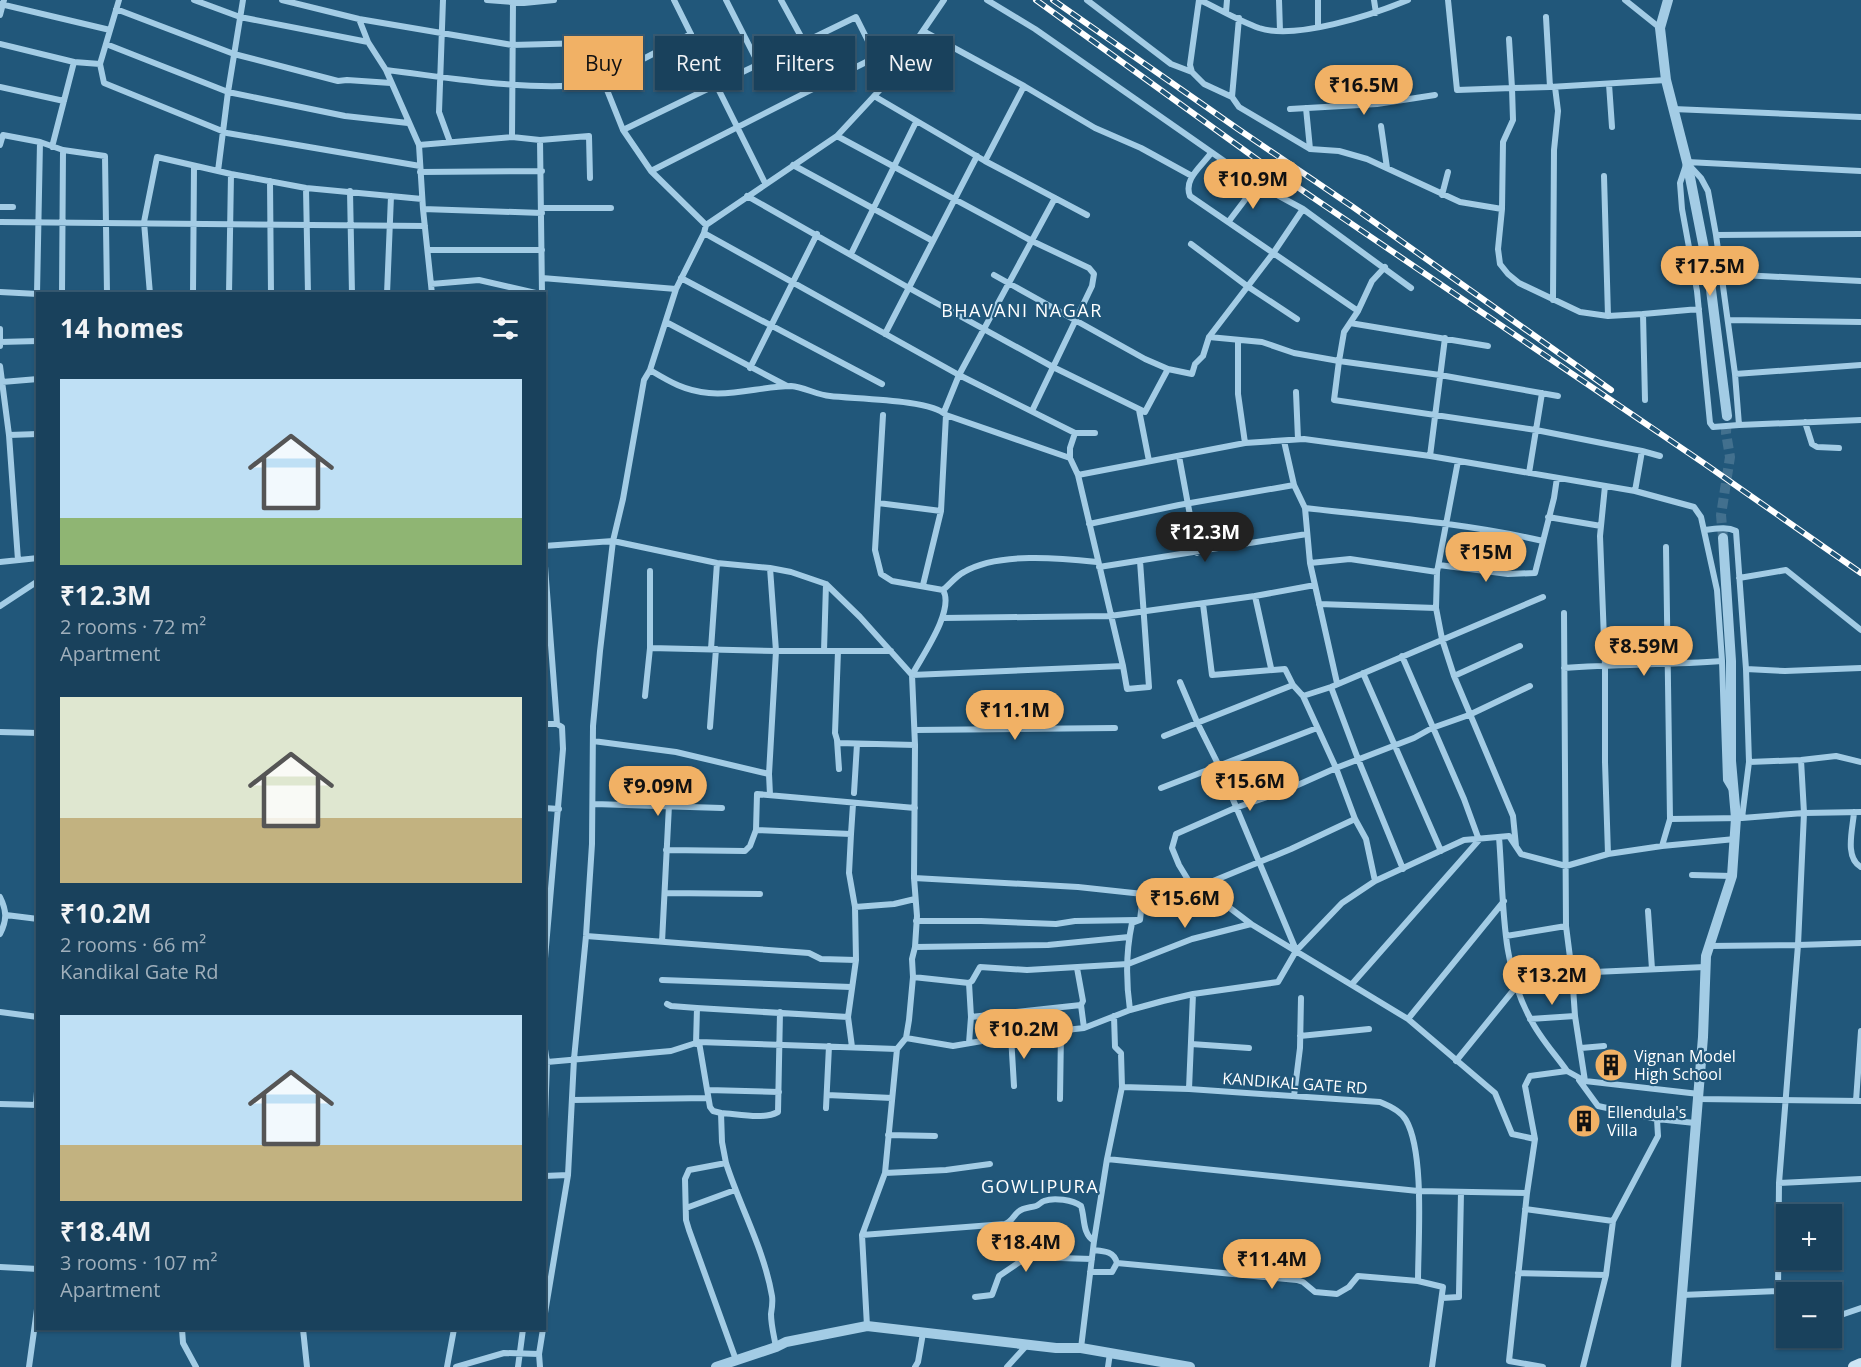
<!DOCTYPE html>
<html lang="en">
<head>
<meta charset="utf-8">
<style>
	:root { --surface:#19415c; --page:#264c65; --text:#f1f3f6; --muted:#9fafbb; --line:#375a72; --accent:#f1b165 }
	body { margin:0; font-family:"Open Sans",sans-serif; background:var(--page); color:var(--text); height:100vh; display:flex; flex-direction:column; font-size:22px; white-space:nowrap }
	* { box-sizing:border-box; margin:0 }
	p { font-size:20px; color:var(--muted) }
	.icon { flex:none; width:33px; height:33px; fill:none; stroke:currentColor; stroke-width:2; stroke-linecap:round; stroke-linejoin:round }
	.map { position:relative; flex:1; overflow:hidden }
	.drawer { position:absolute; left:36px; top:292px; width:510px; height:1038px; display:flex; flex-direction:column; background:var(--surface); border-radius:0px; box-shadow:0 2px 4px #0004,0 0 0 2px var(--line) }
	.drawer>* { flex:none }
	.guide { position:absolute; left:564px; top:36px; width:570px; height:54px; display:flex; gap:12px }
	.tools { position:absolute; left:1776px; top:1204px; display:grid; gap:12px }
	.tools a { display:grid; place-items:center; width:66px; height:66px; border-radius:0px; background:var(--surface); box-shadow:0 2px 4px #0004,0 0 0 2px var(--line); font-size:30px }
	.price { position:absolute; translate:-50% -51px; padding:0 14px; border-radius:21px; background:var(--accent); color:#111; font-size:20px; line-height:39px; filter:drop-shadow(0 2px 3px #0008) }
	.price::after { content:''; position:absolute; left:50%; top:36px; width:18px; height:14px; margin-left:-9px; background:inherit; clip-path:polygon(0 0,100% 0,50% 100%) }
	.price.selected { background:#222; color:#fff }
	ul { padding:0; list-style:none }
	li { display:grid; align-content:center; gap:12px; height:318px; padding:0 24px }
	li span { display:grid; place-items:center; height:186px; border-radius:0px; color:#555 }
	li>.icon { margin-inline-start:auto }
	span .icon { width:108px; height:108px; fill:#fffc; stroke-width:1 }
	li b { font-size:26px }
	h2 { display:flex; justify-content:space-between; align-items:center; height:72px; padding:0 24px; font-size:26px }
	.pill { padding:0 21px; border-radius:0px; background:var(--surface); box-shadow:0 2px 4px #0004,0 0 0 2px var(--line); font-size:21px; line-height:54px }
	.pill.selected { background:var(--accent); color:#111 }
	.map>svg:first-child { display:block }
</style>
</head>
<body>
<div class="map">
<svg width="1861" height="1367" viewBox="0 0 1861 1367">
	<rect width="100%" height="100%" fill="#21577a"/>
	<g fill="none" stroke-linecap="round" stroke-linejoin="round">
		<path stroke="#42708e" stroke-width="10" stroke-dasharray="10 5" stroke-linecap="butt" d="M 1723,538 L 1721,515 L 1730,457 L 1726,433 L 1727,416"/>
		<path stroke="#a3cce5" stroke-width="6" d="M 119,0 L 100,64 L 104,83 L 227,133 L 420,166
			M 194,0 L 240,17 L 368,42 L 386,70 L 419,145 L 423,209 L 432,294
			M 243,0 L 228,92 L 345,116 L 408,123
			M 282,0 L 359,19 L 512,45 L 587,43
			M 443,0 L 439,112 L 450,142
			M 487,0 L 524,3 L 554,0
			M 674,0 L 765,183
			M 726,0 L 759,65
			M 781,0 L 804,42
			M 987,0 L 1035,29 L 1257,184 L 1303,209 L 1411,288
			M 1087,0 L 1171,64 L 1192,72
			M 1199,0 L 1190,65 L 1192,72 L 1204,84 L 1232,97 L 1239,107 L 1310,149 L 1339,151 L 1367,159 L 1460,202 L 1502,209
			M 1200,0 C 1219,9 1239,21 1259,28 C 1296,40 1372,15 1408,0
			M 1279,0 L 1280,31
			M 1318,0 L 1318,26
			M 1374,0 L 1376,13
			M 1448,0 L 1457,90 L 1512,88 L 1509,39
			M 1625,0 L 1660,28
			M 0,4 L 110,30
			M 116,9 L 234,54 L 338,81 L 347,80 L 391,83
			M 1226,12 L 1227,0
			M 0,15 L 4,0
			M 1546,17 L 1550,87
			M 359,19 L 368,42
			M 923,31 L 1024,86 L 1095,128 L 1141,148 L 1192,176
			M 691,34 L 603,80 L 623,130 L 651,171 L 706,225
			M 0,44 L 74,62 L 100,64
			M 106,44 L 228,92 L 218,171
			M 386,70 C 452,78 518,90 584,85
			M 1609,84 L 1612,127
			M 0,87 L 64,101
			M 874,96 L 985,161 L 1087,215
			M 1232,97 L 1239,18
			M 1306,108 L 1310,149
			M 1290,109 L 1377,104 L 1435,95
			M 1673,109 L 1861,117
			M 1381,126 L 1387,168
			M 623,130 L 856,17 L 876,57 L 890,79
			M 837,136 L 1032,241 L 1089,268 L 1094,274 L 1092,286 L 1032,411
			M 512,137 L 513,0
			M 540,140 L 542,294
			M 0,145 L 3,135 L 40,142 L 63,150 L 105,156 L 107,294
			M 419,145 L 512,137 L 540,140 L 589,136 L 590,178
			M 52,147 L 74,62
			M 1211,153 C 1202,166 1183,179 1190,196 L 1358,311 L 1372,281 L 1385,267
			M 985,161 L 1024,86
			M 1687,162 L 1861,171
			M 1688,164 L 1701,178 L 1708,191 L 1716,235 L 1735,374 L 1739,425 L 1861,420
			M 793,165 L 933,241
			M 1686,165 L 1680,183 L 1682,209 L 1697,291 L 1710,423 L 1713,427 L 1739,425
			M 651,171 L 876,57
			M 420,172 L 542,171
			M 1604,176 L 1608,316
			M 270,181 L 271,294
			M 306,188 L 308,294
			M 350,191 L 352,294
			M 1442,195 L 1448,172
			M 747,196 L 909,288 L 1053,367 L 1145,412 L 1168,369 L 1145,359 L 994,275
			M 0,207 L 13,207
			M 542,208 L 611,208
			M 423,209 L 542,213
			M 1229,221 L 1257,184
			M 0,222 L 425,226
			M 704,233 L 959,375 L 1075,433 L 1070,448 L 1070,458
			M 1716,235 L 1861,234
			M 1191,244 L 1247,286 L 1297,319
			M 428,250 L 542,250
			M 851,254 L 916,122
			M 1722,274 L 1861,281
			M 542,278 L 676,289
			M 681,278 L 882,384
			M 431,284 L 479,280 L 540,294
			M 0,292 L 38,294
			M 37,294 L 40,142
			M 62,294 L 63,150
			M 150,294 L 144,222 L 157,157 L 231,174 L 306,188 L 422,199
			M 193,294 L 194,166
			M 229,294 L 231,174
			M 387,294 L 391,196
			M 1553,300 L 1554,150 L 1558,111 L 1555,87
			M 1643,314 L 1699,309
			M 1728,320 L 1861,322
			M 666,322 L 787,386
			M 1350,323 L 1488,346
			M 0,329 L 0,346
			M 885,334 L 977,156
			M 1209,337 L 1262,342 L 1294,353 L 1339,361 L 1344,332 L 1358,311
			M 1238,341 L 1238,394 L 1245,443
			M 0,342 L 38,341
			M 544,350 L 545,350
			M 0,366 L 9,435 L 18,560
			M 750,368 L 817,234
			M 1168,369 L 1192,374 L 1195,364 L 1203,356 L 1209,337 L 1274,252 L 1303,209
			M 650,370 C 670,382 685,391 709,393 C 735,396 764,386 791,386 C 804,387 817,395 830,396 C 853,399 931,399 946,415 L 1070,458 L 1078,475 L 1123,666 L 1127,689 L 1149,687 L 1140,561
			M 1735,374 L 1861,365
			M 2,382 L 38,379
			M 1296,392 L 1298,439
			M 1558,396 L 1440,375 L 1339,361 L 1334,400 L 1536,430 L 1642,451 L 1660,456
			M 1645,400 L 1643,314 L 1608,316 L 1580,312 L 1519,283 L 1508,274 L 1500,264 L 1498,249 L 1502,209 L 1503,142 L 1513,120 L 1512,88 L 1550,87 L 1666,80
			M 1139,410 L 1149,461
			M 944,412 L 959,375 L 1055,198
			M 883,415 L 875,550 L 881,574 L 892,581 L 943,590 C 955,610 922,656 912,675 L 1123,666
			M 1805,422 L 1812,444 L 1817,447 L 1839,448
			M 1075,433 L 1095,433
			M 9,435 L 38,434
			M 1284,441 L 1294,485 L 1305,508 L 1310,563 L 1337,683
			M 1179,456 L 1197,553
			M 1430,456 L 1445,338
			M 1458,461 L 1437,572 L 1436,608 L 1442,639 L 1454,676 L 1513,816 L 1516,846
			M 1529,473 L 1542,393
			M 1078,475 L 1245,443 L 1304,439 L 1430,456 L 1635,491 L 1694,507 L 1701,517 L 1717,590 L 1722,661 L 1726,780 L 1732,790
			M 1605,486 L 1600,536 L 1605,665 L 1605,762 L 1608,854
			M 1635,491 L 1642,451
			M 878,503 L 941,511
			M 1305,508 C 1384,517 1465,523 1543,541
			M 1548,517 L 1601,526
			M 1089,524 L 1179,505 L 1294,485
			M 1704,530 C 1715,529 1726,526 1736,531 L 1746,669 L 1749,762 L 1742,818
			M 544,546 L 613,541 L 717,563 L 770,568
			M 1666,547 L 1670,819
			M 544,553 L 557,724
			M 0,562 L 38,558
			M 1310,563 L 1350,559 L 1437,572
			M 1439,565 L 1508,574 L 1535,573 L 1554,498 L 1557,478
			M 1099,567 L 1307,534
			M 1739,578 L 1786,570 L 1861,630
			M 923,585 L 941,511 L 946,415
			M 943,590 C 950,584 956,576 964,572 C 998,552 1060,558 1097,562
			M 1255,596 L 1271,668
			M 1203,604 L 1212,675 L 1285,669 L 1293,685 L 1303,696 L 1336,768 L 1355,819 L 1366,839 L 1375,881
			M 1319,604 L 1436,608
			M 0,606 L 38,581
			M 1564,613 L 1566,926 L 1572,973 L 1575,1016 L 1585,1081 L 1699,1094
			M 943,618 L 1110,616 L 1255,596 L 1315,585
			M 650,648 L 776,651 L 769,774
			M 711,649 L 717,563
			M 824,651 L 826,584
			M 838,651 L 835,733 L 838,743 L 915,745
			M 891,651 L 776,651 L 770,568 L 791,572 L 826,584 L 860,617 L 912,675 L 915,745 L 914,878 L 917,916 L 915,947 L 912,959 L 913,977 L 909,1020 L 906,1038 L 897,1049
			M 1564,668 C 1617,664 1669,665 1722,661
			M 1746,669 L 1785,671 L 1861,668
			M 1363,673 L 1441,851
			M 1454,676 L 1520,646
			M 1180,682 L 1197,722 L 1219,766 L 1296,950
			M 1331,687 L 1358,759 L 1403,869
			M 645,696 L 650,648 L 650,571
			M 1303,696 L 1331,687 L 1543,597
			M 544,724 L 557,724 L 562,727 L 563,749 L 544,970
			M 710,727 L 716,649
			M 915,730 L 1115,728
			M 0,732 L 38,733
			M 1164,736 L 1293,685
			M 837,740 L 839,769
			M 593,741 L 676,752 L 769,774 L 770,795
			M 1801,760 L 1804,813 L 1861,812
			M 1749,762 L 1801,760 L 1836,756 L 1861,762
			M 1161,788 L 1317,728
			M 854,793 L 857,744
			M 594,804 L 722,808
			M 544,808 L 559,809
			M 1854,812 C 1853,828 1844,858 1861,867
			M 851,834 L 853,804
			M 1499,837 C 1504,897 1500,964 1530,1018 C 1539,1037 1555,1054 1567,1071
			M 1662,846 L 1735,839
			M 666,850 L 745,851 L 750,846 L 756,830
			M 1692,875 L 1732,876
			M 914,878 L 1078,887 L 1143,894
			M 1190,883 L 1179,865 L 1172,848 L 1176,834 L 1235,808 L 1282,792 L 1336,768 L 1414,738 L 1432,728 L 1469,715 L 1530,686
			M 1201,886 L 1291,849 L 1355,819
			M 666,893 L 760,894
			M 0,897 C 7,911 7,920 0,934
			M 855,907 L 894,904 L 915,899
			M 1648,911 L 1652,969
			M 6,915 L 38,919
			M 916,921 L 981,921 L 1056,924 L 1075,921 L 1137,920
			M 586,936 L 809,953 L 821,959 L 856,960
			M 1506,936 L 1566,926
			M 662,942 L 669,805
			M 915,947 L 1048,945 L 1129,937
			M 1077,968 L 1083,1001 L 1081,1005 L 1084,1028
			M 913,977 L 969,983
			M 662,980 L 851,987
			M 1513,980 L 1572,973 L 1705,967
			M 1352,984 L 1479,840 L 1464,799 L 1402,656
			M 667,1004 L 671,1006 L 697,1008 L 848,1017
			M 1130,1010 C 1126,982 1126,951 1132,923 L 1140,920 L 1143,894 L 1165,892 L 1190,883 L 1201,886 L 1251,924 L 1408,1019 L 1495,1093 L 1512,1134 L 1535,1139
			M 0,1012 L 38,1017
			M 971,1017 L 1081,1005
			M 1408,1019 L 1504,901
			M 1530,1019 L 1575,1016
			M 1011,1036 L 1014,1086
			M 1300,1036 L 1369,1029
			M 906,1038 L 953,1046 L 1011,1036 L 1084,1028 L 1130,1010 L 1163,1001 L 1193,994 L 1278,982 L 1296,951 L 1342,903 L 1375,881 L 1464,840 L 1509,836 L 1521,854 L 1566,866 L 1608,854 L 1662,846 L 1670,819 L 1742,818 L 1804,813 L 1798,945 L 1861,943
			M 699,1042 L 710,1107 L 713,1111 L 721,1113
			M 544,1043 L 547,1062 L 544,1148
			M 969,1043 L 971,1017 L 969,983 L 972,981 L 980,967 L 1027,970 L 1128,964 L 1192,939 L 1251,924
			M 696,1044 L 697,1008
			M 1191,1044 L 1249,1048
			M 852,1047 L 848,1017 L 856,960 L 855,907 L 849,873 L 851,834 L 756,830 L 757,794 L 915,808
			M 1581,1048 L 1604,1046
			M 1456,1061 L 1516,987
			M 547,1062 L 671,1051 L 699,1042 L 897,1049 L 885,1173 L 862,1235 L 867,1326
			M 1579,1080 L 1598,1106 L 1657,1119 L 1695,1123
			M 1122,1087 L 1189,1089 L 1380,1102 C 1390,1106 1401,1111 1406,1120 C 1425,1153 1418,1242 1418,1281 L 1443,1287 L 1432,1367
			M 1189,1089 L 1193,994
			M 708,1090 L 779,1092
			M 827,1095 L 892,1098
			M 1294,1096 L 1300,1048 L 1301,998
			M 1060,1099 L 1061,1031
			M 1698,1099 L 1861,1101
			M 572,1100 L 708,1098
			M 1856,1101 L 1861,1031
			M 0,1104 L 38,1105
			M 36,1104 L 38,1079
			M 826,1108 L 829,1046
			M 888,1135 L 935,1136
			M 1107,1159 L 1418,1191 L 1527,1193
			M 726,1163 L 722,1142 L 721,1113 C 738,1114 763,1120 778,1112 L 780,1012
			M 885,1173 L 946,1170 L 990,1164
			M 544,1176 L 568,1175
			M 1779,1183 L 1861,1179
			M 686,1208 L 735,1190
			M 1525,1209 L 1613,1221
			M 862,1235 L 1005,1224 C 1012,1222 1013,1216 1018,1212 C 1024,1207 1030,1208 1036,1206 C 1039,1205 1041,1202 1044,1201 C 1054,1197 1073,1200 1081,1206 C 1085,1217 1082,1234 1094,1241
			M 1117,1263 L 1297,1280 L 1303,1282 L 1315,1292 L 1337,1294 L 1349,1287 L 1358,1276 L 1418,1281
			M 0,1267 L 38,1269
			M 1090,1272 L 1112,1272 L 1117,1263 C 1114,1251 1104,1251 1093,1250
			M 1518,1273 L 1606,1275
			M 1778,1291 L 1798,1293
			M 1682,1295 L 1778,1291 L 1779,1183 L 1798,945 L 1709,946
			M 975,1297 L 992,1295 L 999,1276 L 1027,1257 L 1092,1259
			M 1442,1298 L 1459,1297 L 1459,1293 L 1461,1192
			M 1832,1318 L 1861,1308
			M 544,1319 L 568,1175 L 574,1059 L 586,936 L 592,844 L 593,726 L 600,651 L 613,541 L 623,499 L 644,380 L 650,370 L 676,289 L 704,233 L 706,225 L 837,136 L 890,79 L 944,0
			M 1832,1324 L 1834,1332
			M 182,1329 L 183,1343 L 196,1367
			M 303,1329 L 307,1367
			M 1081,1348 L 1094,1241 L 1107,1159 L 1122,1087 L 1121,1053 L 1115,1047 L 1114,1016
			M 736,1360 L 689,1230 L 686,1220 L 685,1179 L 689,1170 L 726,1163 C 740,1207 764,1249 772,1296 C 773,1302 772,1308 771,1314 C 771,1325 774,1336 776,1347
			M 29,1367 L 38,1302
			M 447,1367 L 454,1329
			M 456,1367 L 504,1353 L 539,1354
			M 518,1367 L 523,1329
			M 540,1367 L 539,1354 L 543,1329
			M 915,1367 L 918,1362 L 923,1333
			M 1007,1367 L 1027,1345
			M 1108,1367 L 1110,1353
			M 1543,1367 L 1509,1361 L 1527,1193 L 1535,1139 L 1525,1086 L 1530,1076 L 1567,1071 L 1585,1081
			M 1583,1367 L 1606,1275 L 1613,1221 L 1658,1136 L 1657,1119"/>
		<path stroke="#a3cce5" stroke-width="10" d="M 1668,0 L 1660,28 L 1666,80 L 1687,162 L 1709,274 L 1727,416
			M 716,1367 L 776,1347 L 786,1342 L 867,1326 L 1056,1348 L 1081,1348 L 1190,1367
			M 1676,1367 L 1703,1037 L 1706,956 L 1732,876 L 1736,818 L 1731,761 L 1731,661 L 1723,538"/>
		<path stroke="#cde5f4" stroke-width="12" d="M 1854,1367 L 1861,1364"/>
		<g stroke="#fff" stroke-width="6">
			<path id="rail" d="M 1036,0 L 1262,163 L 1705,464 L 1861,573
				M 1053,0 L 1238,129 L 1353,207 L 1611,390"/>
		</g>
		<use href="#rail" stroke="#21577a" stroke-width="4" stroke-dasharray="11" stroke-linecap="butt"/>
	</g>
	<defs>
		<g id="building-disc" transform="scale(1.725)"><circle r="9.5" fill="#f1b165" stroke="#21577a"/><path d="M-4-6H4V6H1V3H-1V6H-4ZM-2.5-4.3h1.7v1.8h-1.7ZM.8-4.3h1.7v1.8H.8ZM-2.5-1h1.7V.8h-1.7ZM.8-1h1.7V.8H.8Z" fill="#111"/></g>
	</defs>
	<g fill-rule="evenodd">
		<use href="#building-disc" x="1611" y="1065"/>
		<use href="#building-disc" x="1584" y="1121"/>
	</g>
	<g text-anchor="middle" dominant-baseline="central" stroke-width="4.5" stroke-linejoin="round" paint-order="stroke">
		<g font-size="16" fill="#fff" stroke="#21577a" text-anchor="start">
			<text x="1634" y="1056">Vignan Model<tspan x="1634" dy="18">High School</tspan></text>
			<text x="1607" y="1112">Ellendula's<tspan x="1607" dy="18">Villa</tspan></text>
		</g>
		<g font-size="16" fill="#fff" stroke="#21577a">
			<text transform="translate(1295 1083) rotate(4)">KANDIKAL GATE RD</text>
		</g>
		<g font-size="18" letter-spacing="1.5" fill="#fff" stroke="#21577a">
			<text x="1022" y="310">BHAVANI NAGAR</text>
			<text x="1040" y="1186">GOWLIPURA</text>
		</g>
	</g>
</svg>
<div class="tools">
<a>+</a>
<a>−</a>
</div>
<b class="price" style="left:1364px;top:116px">₹16.5M</b>
<b class="price" style="left:1253px;top:210px">₹10.9M</b>
<b class="price" style="left:1710px;top:297px">₹17.5M</b>
<b class="price selected" style="left:1205px;top:563px">₹12.3M</b>
<b class="price" style="left:1486px;top:583px">₹15M</b>
<b class="price" style="left:1644px;top:677px">₹8.59M</b>
<b class="price" style="left:1015px;top:741px">₹11.1M</b>
<b class="price" style="left:1250px;top:812px">₹15.6M</b>
<b class="price" style="left:658px;top:817px">₹9.09M</b>
<b class="price" style="left:1185px;top:929px">₹15.6M</b>
<b class="price" style="left:1552px;top:1006px">₹13.2M</b>
<b class="price" style="left:1024px;top:1060px">₹10.2M</b>
<b class="price" style="left:1026px;top:1273px">₹18.4M</b>
<b class="price" style="left:1272px;top:1290px">₹11.4M</b>
<div class="guide">
<a class="pill selected">Buy</a>
<a class="pill">Rent</a>
<a class="pill">Filters</a>
<a class="pill">New</a>
</div>
<section class="drawer">
<h2>14 homes<svg class="icon" aria-label="filters" viewBox="0 0 24 24"><path d="M4 7h16M4 17h16"/><circle cx="9" cy="7" r="2"/><circle cx="15" cy="17" r="2"/></svg></h2>
<ul>
<li><span style="background:linear-gradient(#bfe0f5 75%,#8fb573 0)"><svg class="icon" aria-label="home" viewBox="0 0 24 24"><path d="M3 11l9-7 9 7M6 9v11h12V9"/></svg></span><div><b>₹12.3M</b><p>2 rooms · 72 m²</p><p>Apartment</p></div></li>
<li><span style="background:linear-gradient(#dfe7d0 65%,#c2b280 0)"><svg class="icon" aria-label="home" viewBox="0 0 24 24"><path d="M3 11l9-7 9 7M6 9v11h12V9"/></svg></span><div><b>₹10.2M</b><p>2 rooms · 66 m²</p><p>Kandikal Gate Rd</p></div></li>
<li><span style="background:linear-gradient(#bfe0f5 70%,#c2b280 0)"><svg class="icon" aria-label="home" viewBox="0 0 24 24"><path d="M3 11l9-7 9 7M6 9v11h12V9"/></svg></span><div><b>₹18.4M</b><p>3 rooms · 107 m²</p><p>Apartment</p></div></li>
</ul>
</section>
</div>
</body>
</html>
